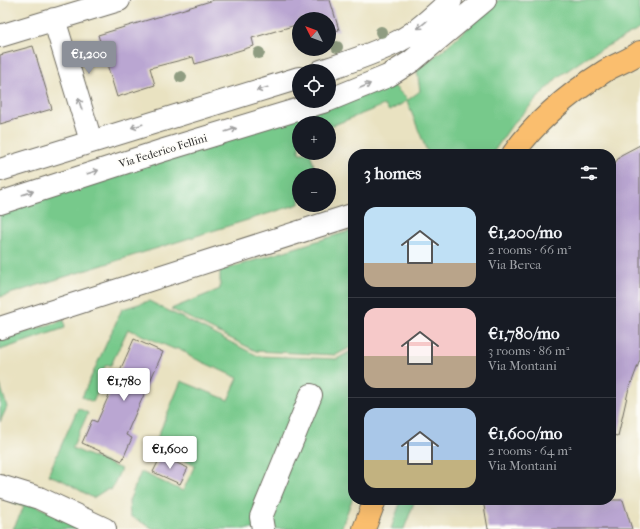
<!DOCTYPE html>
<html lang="en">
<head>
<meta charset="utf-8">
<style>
	:root { --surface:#171b24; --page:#242831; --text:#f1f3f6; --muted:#9ea1a6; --line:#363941; --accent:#8c9099 }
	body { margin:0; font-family:"IM FELL French Canon",serif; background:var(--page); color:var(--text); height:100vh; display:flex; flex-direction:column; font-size:15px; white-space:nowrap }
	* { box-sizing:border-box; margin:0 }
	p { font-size:13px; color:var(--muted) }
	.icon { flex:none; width:22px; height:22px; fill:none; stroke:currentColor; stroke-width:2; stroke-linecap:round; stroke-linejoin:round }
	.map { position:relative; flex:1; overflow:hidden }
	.drawer { position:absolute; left:348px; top:149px; width:268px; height:356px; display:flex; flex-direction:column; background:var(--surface); border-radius:16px; box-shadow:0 4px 16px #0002 }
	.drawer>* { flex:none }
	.needle { width:26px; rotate:312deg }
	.fabs { position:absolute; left:292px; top:12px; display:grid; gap:8px }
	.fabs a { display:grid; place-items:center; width:44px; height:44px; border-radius:50%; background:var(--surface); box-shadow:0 4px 16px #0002; font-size:20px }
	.price { position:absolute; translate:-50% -34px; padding:0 9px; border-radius:4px; background:#fff; color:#222; font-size:13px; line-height:26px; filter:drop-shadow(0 1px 2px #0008) }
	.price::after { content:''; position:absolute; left:50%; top:24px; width:12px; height:9px; margin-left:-6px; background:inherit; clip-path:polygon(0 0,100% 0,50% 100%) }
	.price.current { background:var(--accent); color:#fff }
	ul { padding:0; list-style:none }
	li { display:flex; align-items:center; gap:12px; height:100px; padding:0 16px }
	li+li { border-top:1px solid var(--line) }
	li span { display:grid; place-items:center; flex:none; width:112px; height:80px; border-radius:12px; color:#555 }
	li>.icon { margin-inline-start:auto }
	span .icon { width:48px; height:48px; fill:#fffc; stroke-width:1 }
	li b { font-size:17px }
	h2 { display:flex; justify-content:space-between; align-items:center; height:48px; padding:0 16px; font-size:17px }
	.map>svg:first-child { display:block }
</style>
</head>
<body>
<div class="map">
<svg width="640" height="529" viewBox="0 0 640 529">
	<rect width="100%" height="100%" fill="#fdfcf7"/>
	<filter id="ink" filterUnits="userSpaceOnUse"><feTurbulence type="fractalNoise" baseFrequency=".025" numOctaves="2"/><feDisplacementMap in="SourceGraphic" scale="8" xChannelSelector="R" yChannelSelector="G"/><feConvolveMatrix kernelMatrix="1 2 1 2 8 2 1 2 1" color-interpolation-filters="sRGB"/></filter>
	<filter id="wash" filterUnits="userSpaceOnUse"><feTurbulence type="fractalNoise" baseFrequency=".012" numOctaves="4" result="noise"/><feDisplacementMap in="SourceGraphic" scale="16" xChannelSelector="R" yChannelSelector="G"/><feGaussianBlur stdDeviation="0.9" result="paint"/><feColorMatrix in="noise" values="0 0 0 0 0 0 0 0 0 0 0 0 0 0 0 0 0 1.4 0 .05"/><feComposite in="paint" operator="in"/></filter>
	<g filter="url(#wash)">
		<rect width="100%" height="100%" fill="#e9e2c1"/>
		<path fill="#77c98b" stroke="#517a5b" d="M 498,0 L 640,0 L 640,29 L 590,55 L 558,77 L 512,125 L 492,154 L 428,154 L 407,101 L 389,111 L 384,105 L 329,127 L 329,123 L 299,123 L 299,153 L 310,153 L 317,175 L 299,175 L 299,204 L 0,297 L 0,212 L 393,85 L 408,100 L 420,91 L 417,70 L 444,49 Z
			M 353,230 L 353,346 L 336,355 L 256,351 L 171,309 L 220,289 L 220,271 Z
			M 149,301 L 258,356 L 337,359 L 353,350 L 353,497 L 341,529 L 154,529 L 130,516 L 129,501 L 141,472 L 183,491 L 195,465 L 153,448 L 181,381 L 228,400 L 238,378 L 189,356 C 185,351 181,348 174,349 L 128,329 L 111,365 L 105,366 L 100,376 L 102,382 L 93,402 L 82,397 L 122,309 Z
			M 64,320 L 65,328 L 0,350 L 0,340 Z
			M 0,384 L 7,407 L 0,422 Z
			M 78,408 L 88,413 L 72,448 L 121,469 L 111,490 L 107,489 L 93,498 L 62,480 L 48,475 Z
			M 0,497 L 29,502 L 84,529 L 13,529 L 24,507 Z
			M 401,500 L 415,500 L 404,529 L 391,529 Z"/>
		<g id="blocks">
			<path fill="#baa6d2" d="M 214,0 L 330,0 L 339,30 L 329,33 L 329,19 L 299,19 L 299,36 L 296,25 L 252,38 L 254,46 L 195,64 L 193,57 L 150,68 L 155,85 L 117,97 L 98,35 Z
				M 33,46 L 52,109 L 0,124 L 0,55 Z
				M 640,145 L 640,360 L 628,392 L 618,436 L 611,435 L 611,168 L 621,155 Z
				M 134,339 L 163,352 L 126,435 L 132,438 L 122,461 L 82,443 L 92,420 L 97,422 Z
				M 161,456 L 188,468 L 180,484 L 153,472 Z
				M 483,500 L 623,500 L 632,529 L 488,529 Z"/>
		</g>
	</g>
	<g filter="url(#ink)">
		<use href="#blocks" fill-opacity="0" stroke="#6e6b60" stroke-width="1"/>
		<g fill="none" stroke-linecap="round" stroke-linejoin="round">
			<g stroke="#6e6b60" stroke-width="24">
				<path id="minor" d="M 54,19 L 91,141
					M 0,36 L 119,0
					M 321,71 C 346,63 377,53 401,40 C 419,31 435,14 451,0
					M 329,100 L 388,76 L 412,61 L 485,0
					M 0,170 L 299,78
					M 0,203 L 161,151 L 326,101
					M 0,328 L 352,215
					M 0,486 L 39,498 L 105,529
					M 263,529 L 261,517 L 311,395"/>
			</g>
			<g stroke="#6e6b60" stroke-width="24">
				<path id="highway" d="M 513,154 C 537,120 570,93 605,71 C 616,64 630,60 640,52
					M 364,529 L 375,500"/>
			</g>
			<use href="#minor" stroke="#fff" stroke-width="22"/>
			<use href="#highway" stroke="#fabe6e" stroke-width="22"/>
		</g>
		<g fill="#8f9c81">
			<circle cx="381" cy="32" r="6"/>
			<circle cx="337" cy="47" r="6"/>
			<circle cx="259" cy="53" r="6"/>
			<circle cx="181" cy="77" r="6"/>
		</g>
		<defs><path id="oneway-shaft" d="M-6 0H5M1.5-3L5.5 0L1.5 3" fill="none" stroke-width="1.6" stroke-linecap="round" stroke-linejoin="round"/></defs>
		<g stroke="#a0a0a0">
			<use href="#oneway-shaft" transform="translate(422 25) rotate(141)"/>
			<use href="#oneway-shaft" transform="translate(365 86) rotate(-23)"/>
			<use href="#oneway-shaft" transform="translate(262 89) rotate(163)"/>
			<use href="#oneway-shaft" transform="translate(80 104) rotate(-107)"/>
			<use href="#oneway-shaft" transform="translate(137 126) rotate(163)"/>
			<use href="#oneway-shaft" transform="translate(231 130) rotate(-17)"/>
			<use href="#oneway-shaft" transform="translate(93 172) rotate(-18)"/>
			<use href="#oneway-shaft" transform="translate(28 193) rotate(-18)"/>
		</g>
	</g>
	<g text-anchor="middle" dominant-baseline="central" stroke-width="3" stroke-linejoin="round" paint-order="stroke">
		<g font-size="11" fill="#2b2b2b" stroke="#fdfcf7">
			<text transform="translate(163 151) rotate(-17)">Via Federico Fellini</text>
		</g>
	</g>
</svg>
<div class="fabs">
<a><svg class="needle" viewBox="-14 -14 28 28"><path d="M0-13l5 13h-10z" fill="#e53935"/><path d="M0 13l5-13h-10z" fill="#9ea1a6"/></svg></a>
<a><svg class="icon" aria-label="locate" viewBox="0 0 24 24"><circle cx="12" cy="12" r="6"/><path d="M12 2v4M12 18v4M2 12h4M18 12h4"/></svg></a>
<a>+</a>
<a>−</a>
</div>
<b class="price current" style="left:89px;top:75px">€1,200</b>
<b class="price" style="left:124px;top:402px">€1,780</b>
<b class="price" style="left:170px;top:470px">€1,600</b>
<section class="drawer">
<h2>3 homes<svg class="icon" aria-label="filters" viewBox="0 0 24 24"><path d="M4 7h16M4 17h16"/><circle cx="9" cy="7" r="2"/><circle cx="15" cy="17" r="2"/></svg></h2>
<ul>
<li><span style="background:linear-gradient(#bfe0f5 70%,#b9a48a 0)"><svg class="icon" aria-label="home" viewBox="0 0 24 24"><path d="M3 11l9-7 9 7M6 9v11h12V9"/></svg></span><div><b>€1,200/mo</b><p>2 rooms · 66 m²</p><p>Via Berca</p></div></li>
<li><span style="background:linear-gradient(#f6c9c9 60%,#b9a48a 0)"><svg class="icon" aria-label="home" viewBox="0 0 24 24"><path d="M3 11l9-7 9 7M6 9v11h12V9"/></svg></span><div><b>€1,780/mo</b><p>3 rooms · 86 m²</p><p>Via Montani</p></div></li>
<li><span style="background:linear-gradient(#a9c7e8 65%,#c2b280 0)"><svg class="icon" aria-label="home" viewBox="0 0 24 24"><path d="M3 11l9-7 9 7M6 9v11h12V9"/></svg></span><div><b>€1,600/mo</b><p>2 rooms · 64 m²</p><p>Via Montani</p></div></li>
</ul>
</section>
</div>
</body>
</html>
